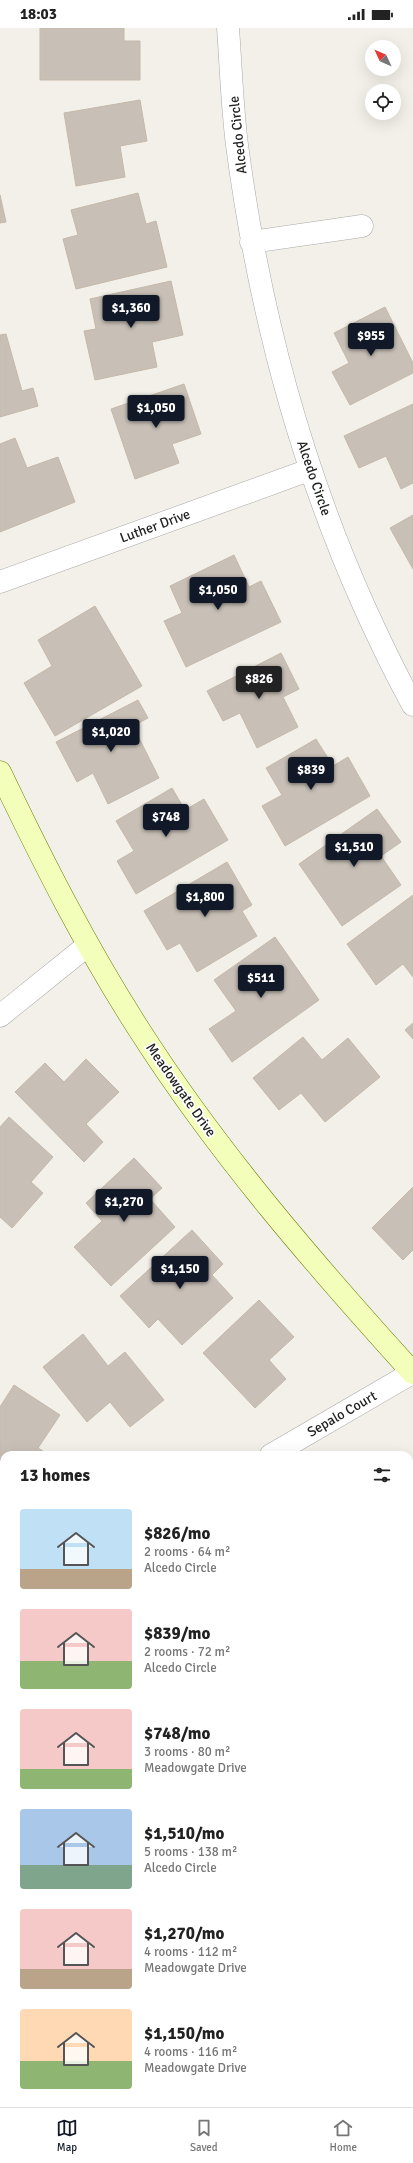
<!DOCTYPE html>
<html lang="en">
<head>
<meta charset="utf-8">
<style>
	:root { --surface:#fff; --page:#f2f2f2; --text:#222; --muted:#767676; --line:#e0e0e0; --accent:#111827 }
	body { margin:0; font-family:Signika,sans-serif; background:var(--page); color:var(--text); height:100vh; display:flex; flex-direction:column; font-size:15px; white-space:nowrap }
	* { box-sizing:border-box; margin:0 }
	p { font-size:13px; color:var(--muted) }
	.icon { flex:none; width:22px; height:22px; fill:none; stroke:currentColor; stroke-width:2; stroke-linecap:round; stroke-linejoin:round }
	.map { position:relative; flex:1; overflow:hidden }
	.drawer { position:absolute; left:0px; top:1423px; width:413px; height:656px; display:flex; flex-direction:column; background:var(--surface); border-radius:12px 12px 0 0; box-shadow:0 4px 16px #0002 }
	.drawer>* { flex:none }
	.needle { width:26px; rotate:314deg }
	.controls { position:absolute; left:365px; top:12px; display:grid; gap:8px }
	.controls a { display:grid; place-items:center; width:36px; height:36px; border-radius:50%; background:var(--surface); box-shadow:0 4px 16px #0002; font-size:20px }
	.price { position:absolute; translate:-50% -34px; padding:0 9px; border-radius:4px; background:var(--accent); color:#fff; font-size:13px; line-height:26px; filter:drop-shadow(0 1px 2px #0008) }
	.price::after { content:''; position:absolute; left:50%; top:24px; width:12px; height:9px; margin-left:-6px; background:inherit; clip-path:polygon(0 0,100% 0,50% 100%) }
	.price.on { background:#222; color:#fff }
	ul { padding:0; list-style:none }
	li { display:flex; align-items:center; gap:12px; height:100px; padding:0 20px }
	li span { display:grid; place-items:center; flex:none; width:112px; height:80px; border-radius:4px; color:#555 }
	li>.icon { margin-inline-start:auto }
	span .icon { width:48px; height:48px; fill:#fffc; stroke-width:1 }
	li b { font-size:17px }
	h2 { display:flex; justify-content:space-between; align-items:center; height:48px; padding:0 20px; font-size:17px }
	.status { display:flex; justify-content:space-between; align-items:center; height:28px; padding:0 20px; background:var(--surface); direction:ltr }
	.status svg { height:11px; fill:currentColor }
	.tab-bar { display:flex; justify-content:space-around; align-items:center; height:56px; border-top:1px solid var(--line); background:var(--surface); font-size:11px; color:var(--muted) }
	.tab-bar a { display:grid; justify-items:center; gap:2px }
	.tab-bar .on { color:var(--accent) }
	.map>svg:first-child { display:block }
</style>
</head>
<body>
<div class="status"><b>18:03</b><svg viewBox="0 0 49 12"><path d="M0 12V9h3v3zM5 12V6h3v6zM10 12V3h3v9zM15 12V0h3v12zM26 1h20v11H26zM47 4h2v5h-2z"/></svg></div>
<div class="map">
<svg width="413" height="2079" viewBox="0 0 413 2079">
	<rect width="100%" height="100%" fill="#f2f0e8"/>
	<path fill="#c8c0b7" stroke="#c5b8a9" d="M 40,0 L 124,0 L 124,13 L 140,13 L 140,52 L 40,52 Z
		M 140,72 L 147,113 L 120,118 L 125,149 L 76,158 L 64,85 Z
		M 138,165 L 146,196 L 156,193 L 167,239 L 76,261 L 63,211 L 78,207 L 71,182 Z
		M 0,167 L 6,194 L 0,195 Z
		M 171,253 L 183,307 L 152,314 L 157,339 L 95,352 L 84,303 L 96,301 L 90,271 Z
		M 385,279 L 413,335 L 413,345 L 350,377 L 332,344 L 349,335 L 334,305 Z
		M 6,306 L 22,363 L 33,360 L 38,378 L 0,389 L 0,307 Z
		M 184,356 L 201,406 L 172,416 L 179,435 L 135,451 L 111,381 Z
		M 413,376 L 413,455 L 401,461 L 386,428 L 359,440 L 344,408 Z
		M 15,410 L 27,440 L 58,429 L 75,474 L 0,504 L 0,416 Z
		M 413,487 L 413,541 L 390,500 Z
		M 234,527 L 249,559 L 261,553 L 281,594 L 186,639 L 164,593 L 182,585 L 170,558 Z
		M 95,578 L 142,658 L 55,708 L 24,655 L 52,638 L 38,612 Z
		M 281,625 L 299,661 L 283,669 L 298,699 L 257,720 L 240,685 L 223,693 L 207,663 Z
		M 138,672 L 148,690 L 133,698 L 159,750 L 108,776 L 93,745 L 77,754 L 56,714 Z
		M 316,711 L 333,738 L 348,729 L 370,768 L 285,818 L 262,778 L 282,767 L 266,740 Z
		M 172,760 L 185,782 L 204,771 L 228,812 L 136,866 L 117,833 L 134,823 L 116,793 Z
		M 377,781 L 401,814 L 381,828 L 401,857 L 342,898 L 299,836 Z
		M 227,834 L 252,877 L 242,883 L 257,908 L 197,944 L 180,915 L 167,922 L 144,883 Z
		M 413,867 L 413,949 L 403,936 L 376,957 L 347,916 Z
		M 275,909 L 319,972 L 232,1034 L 209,1001 L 236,983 L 214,952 Z
		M 413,995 L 413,1011 L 405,1002 Z
		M 303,1009 L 322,1032 L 348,1010 L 380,1049 L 325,1094 L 301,1065 L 279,1082 L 253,1050 Z
		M 86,1031 L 119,1064 L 86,1096 L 103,1114 L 84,1134 L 15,1064 L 45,1035 L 64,1054 Z
		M 9,1089 L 53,1129 L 31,1154 L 43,1165 L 12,1200 L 0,1189 L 0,1099 Z
		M 134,1130 L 162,1160 L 150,1171 L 175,1199 L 111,1258 L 74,1219 L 102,1193 L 86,1175 Z
		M 413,1159 L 413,1222 L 403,1232 L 372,1200 Z
		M 192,1202 L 223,1236 L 212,1247 L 233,1270 L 182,1317 L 158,1291 L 149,1300 L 120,1268 Z
		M 259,1272 L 294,1309 L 269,1332 L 286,1351 L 255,1380 L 203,1325 Z
		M 83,1306 L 108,1338 L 125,1324 L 164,1372 L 130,1399 L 110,1374 L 87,1394 L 43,1339 Z
		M 14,1357 L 60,1387 L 38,1420 L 49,1427 L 4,1427 L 4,1448 L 0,1445 L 0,1379 Z
		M 4,1496 L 4,1574 L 0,1575 L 0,1497 Z
		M 409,1503 L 413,1510 L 413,1525 L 409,1527 Z
		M 413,1624 L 413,1686 L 409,1683 L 409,1628 Z
		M 409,1713 L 413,1716 L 413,1728 L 409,1733 Z
		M 412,1885 L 413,1959 L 411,1962 L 409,1961 L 409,1890 Z
		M 4,2003 L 4,2067 L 0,2063 L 0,2050 L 2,2048 L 0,2046 L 0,2008 Z
		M 13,2075 L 54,2075 L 50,2079 L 17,2079 Z
		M 230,2075 L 311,2075 L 307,2079 L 234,2079 Z"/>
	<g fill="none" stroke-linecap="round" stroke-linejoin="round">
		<g stroke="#a9a9a9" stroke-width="23">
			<path id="street" d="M 228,0 C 231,39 232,78 237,117 C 258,276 298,431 364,578 C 379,611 395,645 413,677
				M 251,214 L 362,198
				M 0,554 L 309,442
				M 0,988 L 88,917
				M 271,1427 L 412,1345
				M 0,1904 L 4,1908
				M 162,2075 L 166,2079
				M 115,2079 L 119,2075"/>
		</g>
		<g stroke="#678100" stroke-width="23">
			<path id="secondary" d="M 0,744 C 42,832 87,921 140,1003 C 218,1125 316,1238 413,1345"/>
		</g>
		<use href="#street" stroke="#fff" stroke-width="22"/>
		<use href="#secondary" stroke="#f4febb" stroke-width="22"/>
	</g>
	<g text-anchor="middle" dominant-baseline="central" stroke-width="3.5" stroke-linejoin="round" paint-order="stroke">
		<g font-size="14" fill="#222" stroke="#fff">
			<text transform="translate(238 107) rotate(-96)">Alcedo Circle</text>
			<text transform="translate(314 450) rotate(71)">Alcedo Circle</text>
			<text transform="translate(155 498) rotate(-20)">Luther Drive</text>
			<text transform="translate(181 1062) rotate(55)">Meadowgate Drive</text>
			<text transform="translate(342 1386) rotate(-30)">Sepalo Court</text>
		</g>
	</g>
</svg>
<div class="controls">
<a><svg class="needle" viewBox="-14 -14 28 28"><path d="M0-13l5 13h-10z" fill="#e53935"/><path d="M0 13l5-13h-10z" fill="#767676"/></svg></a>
<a><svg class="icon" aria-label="locate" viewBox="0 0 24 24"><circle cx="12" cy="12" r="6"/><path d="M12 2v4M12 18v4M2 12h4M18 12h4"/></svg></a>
</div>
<b class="price" style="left:131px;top:301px">$1,360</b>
<b class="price" style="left:371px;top:329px">$955</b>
<b class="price" style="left:156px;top:401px">$1,050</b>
<b class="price" style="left:218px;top:583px">$1,050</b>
<b class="price on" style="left:259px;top:672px">$826</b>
<b class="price" style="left:111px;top:725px">$1,020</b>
<b class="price" style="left:311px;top:763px">$839</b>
<b class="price" style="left:166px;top:810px">$748</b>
<b class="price" style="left:354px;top:840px">$1,510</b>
<b class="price" style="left:205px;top:890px">$1,800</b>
<b class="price" style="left:261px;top:971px">$511</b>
<b class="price" style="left:124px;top:1195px">$1,270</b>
<b class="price" style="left:180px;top:1262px">$1,150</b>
<section class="drawer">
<h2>13 homes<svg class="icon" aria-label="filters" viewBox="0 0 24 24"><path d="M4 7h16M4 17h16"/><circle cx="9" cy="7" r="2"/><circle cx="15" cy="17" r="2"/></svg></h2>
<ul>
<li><span style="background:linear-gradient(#bfe0f5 75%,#b9a48a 0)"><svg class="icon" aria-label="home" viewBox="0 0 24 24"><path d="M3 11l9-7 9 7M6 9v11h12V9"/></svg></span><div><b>$826/mo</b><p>2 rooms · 64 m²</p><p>Alcedo Circle</p></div></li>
<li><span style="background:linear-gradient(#f6c9c9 65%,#8fb573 0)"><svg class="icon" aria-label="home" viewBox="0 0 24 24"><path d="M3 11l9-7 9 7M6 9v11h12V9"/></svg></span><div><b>$839/mo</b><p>2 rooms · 72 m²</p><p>Alcedo Circle</p></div></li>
<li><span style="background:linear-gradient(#f6c9c9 75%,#8fb573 0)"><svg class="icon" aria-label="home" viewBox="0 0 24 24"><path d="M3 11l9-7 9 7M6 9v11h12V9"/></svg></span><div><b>$748/mo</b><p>3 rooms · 80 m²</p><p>Meadowgate Drive</p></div></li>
<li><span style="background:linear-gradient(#a9c7e8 70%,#7fa58c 0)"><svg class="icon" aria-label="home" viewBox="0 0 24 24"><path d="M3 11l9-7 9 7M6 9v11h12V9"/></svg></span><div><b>$1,510/mo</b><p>5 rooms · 138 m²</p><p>Alcedo Circle</p></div></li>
<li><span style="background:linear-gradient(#f6c9c9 75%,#b9a48a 0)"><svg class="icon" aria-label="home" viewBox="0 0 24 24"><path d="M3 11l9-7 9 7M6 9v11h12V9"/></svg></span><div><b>$1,270/mo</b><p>4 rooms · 112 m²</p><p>Meadowgate Drive</p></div></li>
<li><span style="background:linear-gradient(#ffd9b3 65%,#8fb573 0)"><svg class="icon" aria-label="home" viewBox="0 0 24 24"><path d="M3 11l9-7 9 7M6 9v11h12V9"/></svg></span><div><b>$1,150/mo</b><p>4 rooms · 116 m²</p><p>Meadowgate Drive</p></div></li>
</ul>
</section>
</div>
<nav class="tab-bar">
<a class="on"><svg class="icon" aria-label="map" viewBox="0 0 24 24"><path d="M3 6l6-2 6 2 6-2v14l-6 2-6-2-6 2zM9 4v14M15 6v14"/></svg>Map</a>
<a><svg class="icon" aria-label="saved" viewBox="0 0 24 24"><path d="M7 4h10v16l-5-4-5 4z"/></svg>Saved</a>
<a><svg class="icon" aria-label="home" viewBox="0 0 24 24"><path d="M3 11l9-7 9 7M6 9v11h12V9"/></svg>Home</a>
</nav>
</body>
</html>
